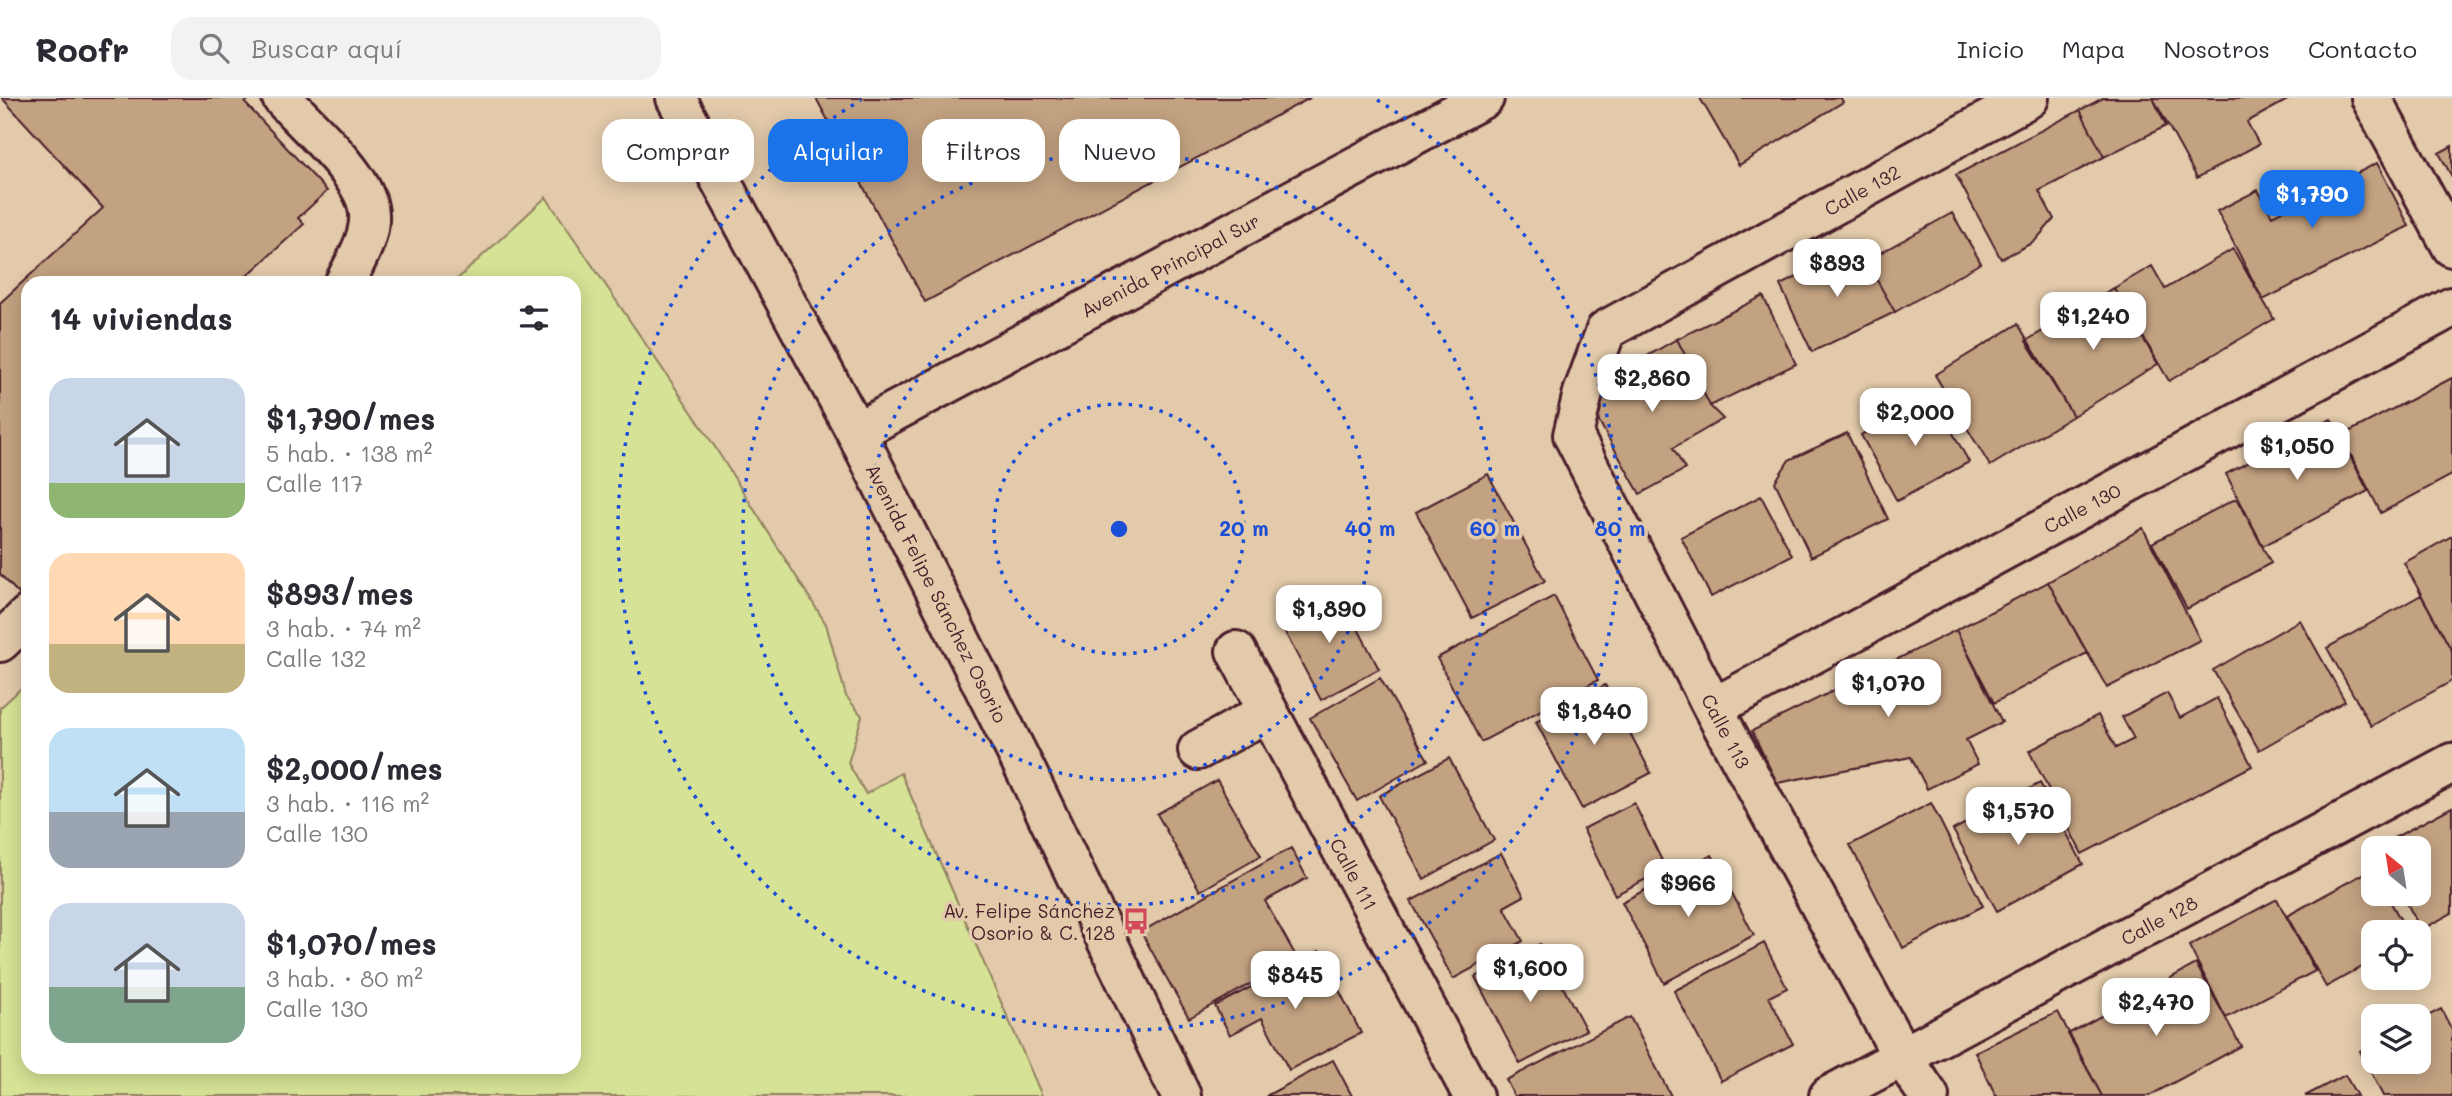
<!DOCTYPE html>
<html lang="es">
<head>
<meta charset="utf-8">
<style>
	:root { --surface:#fff; --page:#f2f2f3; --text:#2b2b33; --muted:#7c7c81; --line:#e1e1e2; --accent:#1a73e8 }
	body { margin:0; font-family:Mali,sans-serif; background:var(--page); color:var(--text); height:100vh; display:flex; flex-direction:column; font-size:26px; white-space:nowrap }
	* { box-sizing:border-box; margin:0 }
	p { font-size:23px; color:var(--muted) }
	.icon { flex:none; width:38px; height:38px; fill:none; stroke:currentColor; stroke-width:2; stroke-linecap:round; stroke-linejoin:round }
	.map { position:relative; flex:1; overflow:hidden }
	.drawer { position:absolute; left:21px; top:178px; width:560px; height:798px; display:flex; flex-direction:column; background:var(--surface); border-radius:21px; box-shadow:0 4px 18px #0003 }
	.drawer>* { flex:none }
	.banner { position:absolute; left:602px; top:21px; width:665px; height:63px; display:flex; gap:14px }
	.needle { width:46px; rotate:330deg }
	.buttons { position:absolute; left:2361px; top:738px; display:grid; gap:14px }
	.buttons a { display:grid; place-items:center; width:70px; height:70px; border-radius:14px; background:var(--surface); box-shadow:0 4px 18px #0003; font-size:35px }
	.price { position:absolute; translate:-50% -60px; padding:0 16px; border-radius:14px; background:#fff; color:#222; font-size:23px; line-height:46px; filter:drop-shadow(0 2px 4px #0008) }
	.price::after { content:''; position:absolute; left:50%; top:42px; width:21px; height:16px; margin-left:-10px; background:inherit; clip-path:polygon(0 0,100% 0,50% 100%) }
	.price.current { background:var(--accent); color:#fff }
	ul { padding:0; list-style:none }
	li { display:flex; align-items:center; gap:21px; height:175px; padding:0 28px }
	li span { display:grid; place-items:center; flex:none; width:196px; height:140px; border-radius:21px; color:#555 }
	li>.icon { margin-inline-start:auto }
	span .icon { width:84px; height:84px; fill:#fffc; stroke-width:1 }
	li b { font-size:30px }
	h2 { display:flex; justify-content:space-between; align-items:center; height:84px; padding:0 28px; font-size:30px }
	.tag { padding:0 24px; border-radius:21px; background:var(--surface); box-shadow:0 4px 18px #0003; font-size:24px; line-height:63px }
	.tag.current { background:var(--accent); color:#fff }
	header { display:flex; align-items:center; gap:42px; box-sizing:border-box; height:98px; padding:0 35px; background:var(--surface); border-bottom:2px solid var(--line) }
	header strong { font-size:33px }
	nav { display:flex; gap:38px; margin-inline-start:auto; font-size:24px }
	.search { width:490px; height:63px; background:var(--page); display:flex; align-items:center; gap:18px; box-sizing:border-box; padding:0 24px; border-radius:21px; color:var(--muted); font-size:26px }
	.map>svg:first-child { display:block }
</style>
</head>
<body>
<header>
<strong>Roofr</strong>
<div class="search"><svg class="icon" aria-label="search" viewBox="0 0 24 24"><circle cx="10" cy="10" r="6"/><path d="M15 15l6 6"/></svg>Buscar aquí</div>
<nav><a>Inicio</a><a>Mapa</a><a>Nosotros</a><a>Contacto</a></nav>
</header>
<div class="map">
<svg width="2452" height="998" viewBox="0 0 2452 998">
	<rect width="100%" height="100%" fill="#e2caaa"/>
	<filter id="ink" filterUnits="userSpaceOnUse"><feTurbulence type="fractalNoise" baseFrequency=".0143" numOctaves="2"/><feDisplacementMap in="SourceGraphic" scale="14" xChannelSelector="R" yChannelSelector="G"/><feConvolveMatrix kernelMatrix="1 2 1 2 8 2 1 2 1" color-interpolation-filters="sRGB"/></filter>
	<g filter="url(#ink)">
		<path fill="#d6e295" stroke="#908060" stroke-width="2" d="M 546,99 L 708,338 L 826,526 L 846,598 L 862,618 L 848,665 L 866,696 L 901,675 L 1042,998 L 0,998 L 0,610 L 28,584 L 28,970 L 574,970 L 574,186 L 453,185 Z"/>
		<path fill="#c3a281" stroke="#4a1f2b" stroke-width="2" d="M 2,0 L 250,0 L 245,5 L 327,93 L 298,120 L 304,126 L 238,186 L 28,186 L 28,490 L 20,497 L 0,476 L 0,205 L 103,110 Z
			M 816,0 L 1310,0 L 925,204 Z
			M 1700,0 L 1841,0 L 1843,4 L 1739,67 Z
			M 2103,0 L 2153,0 L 2166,28 L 2104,59 L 2080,12 Z
			M 2153,0 L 2291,0 L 2247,24 L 2259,46 L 2197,80 Z
			M 2080,12 L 2104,59 L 2039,93 L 2054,121 L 2034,144 L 2001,161 L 1956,77 Z
			M 2452,48 L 2452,79 L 2439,55 Z
			M 2377,65 L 2409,128 L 2263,202 L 2217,113 L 2258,92 L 2272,118 Z
			M 1952,115 L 1981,165 L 1895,214 L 1866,163 Z
			M 1863,148 L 1866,163 L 1895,214 L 1812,254 L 1780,187 Z
			M 2233,151 L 2274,221 L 2169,283 L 2114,190 L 2152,168 L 2165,191 Z
			M 2114,190 L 2158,266 L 2073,318 L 2026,243 Z
			M 1763,198 L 1796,266 L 1710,308 L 1677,241 Z
			M 2018,226 L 2073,318 L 1990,368 L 1935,277 Z
			M 1677,241 L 1710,308 L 1723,321 L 1673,350 L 1685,371 L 1640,396 L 1583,295 Z
			M 2452,280 L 2452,377 L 2381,415 L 2341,338 Z
			M 1932,297 L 1969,364 L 1897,403 L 1861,337 Z
			M 2331,321 L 2368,393 L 2263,448 L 2226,376 Z
			M 1847,335 L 1888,421 L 1811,459 L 1775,384 L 1789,362 Z
			M 1488,376 L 1545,483 L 1472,520 L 1416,414 Z
			M 1761,398 L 1792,457 L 1711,499 L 1681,439 Z
			M 2237,400 L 2271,465 L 2187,511 L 2152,445 Z
			M 2143,430 L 2200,542 L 2107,590 L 2048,484 Z
			M 2452,438 L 2452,553 L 2404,465 Z
			M 2048,484 L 2087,555 L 1994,605 L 1956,532 Z
			M 1338,492 L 1379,571 L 1321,602 L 1279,523 Z
			M 2421,497 L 2452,553 L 2452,583 L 2371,628 L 2327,550 Z
			M 1554,498 L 1598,582 L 1481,644 L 1437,560 Z
			M 2300,522 L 2345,603 L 2259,652 L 2213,572 Z
			M 1956,532 L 2002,624 L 1966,642 L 1978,666 L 1927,691 L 1911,659 L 1777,685 L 1752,633 Z
			M 1380,580 L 1428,662 L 1357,703 L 1310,620 Z
			M 1605,587 L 1651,675 L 1582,711 L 1536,624 Z
			M 2167,595 L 2180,620 L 2217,600 L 2252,668 L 2082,756 L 2029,653 L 2098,617 L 2116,650 L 2134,641 L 2122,619 Z
			M 1449,660 L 1494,742 L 1424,781 L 1379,698 Z
			M 1217,682 L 1261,758 L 1200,793 L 1157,716 Z
			M 2040,685 L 2083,766 L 1997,813 L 1953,732 Z
			M 1634,705 L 1666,771 L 1615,797 L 1583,731 Z
			M 1931,705 L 1983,808 L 1903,850 L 1850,747 Z
			M 2452,709 L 2452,815 L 2421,832 L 2402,796 L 2418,796 L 2418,751 L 2377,749 Z
			M 1291,750 L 1307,780 L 1265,803 L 1297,860 L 1189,920 L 1141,834 Z
			M 1501,755 L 1524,798 L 1504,809 L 1523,843 L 1453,881 L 1411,803 Z
			M 1712,757 L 1754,837 L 1664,885 L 1622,804 Z
			M 2372,771 L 2373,796 L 2386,796 L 2408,835 L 2373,835 L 2373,863 L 2326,889 L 2287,818 Z
			M 2277,801 L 2315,873 L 2226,920 L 2189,848 Z
			M 1764,845 L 1787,890 L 1769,899 L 1793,946 L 1721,983 L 1674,893 Z
			M 1540,846 L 1586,932 L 1520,966 L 1475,879 Z
			M 1319,853 L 1361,935 L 1289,972 L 1262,920 L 1230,937 L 1215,908 Z
			M 2196,866 L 2241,948 L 2149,998 L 2102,998 L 2068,936 Z
			M 2441,911 L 2452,932 L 2452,998 L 2383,998 L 2360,953 L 2373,946 L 2373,964 L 2418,964 L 2418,923 Z
			M 2058,914 L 2102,998 L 1996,998 L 1975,954 Z
			M 1630,919 L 1671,998 L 1514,998 L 1506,982 Z
			M 1333,962 L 1352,998 L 1266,998 Z
			M 2345,977 L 2357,998 L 2305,998 Z"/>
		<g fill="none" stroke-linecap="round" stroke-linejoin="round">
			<g stroke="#4a1f2b" stroke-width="44">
				<path id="minor" d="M 282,0 C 306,27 361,74 368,109 C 374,135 355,164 344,186
					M 676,0 L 856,334 L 1027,675 L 1181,998
					M 2371,0 L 2452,149
					M 856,334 L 1484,0
					M 0,544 L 28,517
					M 1236,553 L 1473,998
					M 1713,610 L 2452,209
					M 1198,652 L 1267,614
					M 1829,998 L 2452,665
					M 1929,998 L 1903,960 L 1713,610 L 1573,337 L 1583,295 L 1606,232 L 2029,0"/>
			</g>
			<use href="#minor" stroke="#e2caaa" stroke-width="38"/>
		</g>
	</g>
	<g fill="none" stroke="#1d4ed8" stroke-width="3.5" stroke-dasharray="3.5 7">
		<circle cx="1119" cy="431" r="125"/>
		<circle cx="1119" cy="431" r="251"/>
		<circle cx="1119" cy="431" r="376"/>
		<path d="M1377 2A501 501 0 1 1 861 2"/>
	</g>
	<defs>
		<g id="bus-bare" transform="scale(2.1)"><path d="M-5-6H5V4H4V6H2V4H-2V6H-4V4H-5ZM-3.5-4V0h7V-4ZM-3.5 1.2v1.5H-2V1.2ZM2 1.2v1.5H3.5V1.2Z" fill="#d1495b" stroke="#e2caaa" stroke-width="2.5" paint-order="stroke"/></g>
	</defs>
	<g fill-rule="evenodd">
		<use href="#bus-bare" x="1136" y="823"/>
	</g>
	<g text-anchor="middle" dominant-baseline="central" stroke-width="7" stroke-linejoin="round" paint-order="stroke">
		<g font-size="19" fill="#4a1f2b" stroke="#e2caaa">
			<text transform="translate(1862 92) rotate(-29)">Calle 132</text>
			<text transform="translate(1170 167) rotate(-28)">Avenida Principal Sur</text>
			<text transform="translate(2082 410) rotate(-28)">Calle 130</text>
			<text transform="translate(937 495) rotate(63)">Avenida Felipe Sánchez Osorio</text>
			<text transform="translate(1726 633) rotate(62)">Calle 113</text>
			<text transform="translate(1354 776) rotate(62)">Calle 111</text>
			<text transform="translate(2159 822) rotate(-28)">Calle 128</text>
		</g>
		<g font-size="19" fill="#4a1f2b" stroke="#e2caaa" text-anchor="end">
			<text x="1115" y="812">Av. Felipe Sánchez<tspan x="1115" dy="22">Osorio &amp; C. 128</tspan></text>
		</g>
	</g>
	<circle cx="1119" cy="431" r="10" fill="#1d4ed8" stroke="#e2caaa" stroke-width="3.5"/>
	<g font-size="21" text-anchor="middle" font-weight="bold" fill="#1d4ed8" stroke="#e2caaa" stroke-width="7" stroke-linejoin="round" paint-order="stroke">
		<text x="1244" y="438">20 m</text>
		<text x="1370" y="438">40 m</text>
		<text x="1495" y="438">60 m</text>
		<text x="1620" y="438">80 m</text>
	</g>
</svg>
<div class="buttons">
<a><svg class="needle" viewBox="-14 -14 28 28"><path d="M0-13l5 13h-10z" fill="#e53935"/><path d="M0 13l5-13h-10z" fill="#7c7c81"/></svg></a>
<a><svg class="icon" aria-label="locate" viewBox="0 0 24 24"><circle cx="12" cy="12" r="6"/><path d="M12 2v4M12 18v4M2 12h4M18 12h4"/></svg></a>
<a><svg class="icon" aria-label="layers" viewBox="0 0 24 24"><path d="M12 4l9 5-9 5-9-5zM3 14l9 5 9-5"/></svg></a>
</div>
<b class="price current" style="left:2312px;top:132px">$1,790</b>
<b class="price" style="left:1837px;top:201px">$893</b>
<b class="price" style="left:2093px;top:254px">$1,240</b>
<b class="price" style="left:1652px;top:316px">$2,860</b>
<b class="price" style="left:1915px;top:350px">$2,000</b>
<b class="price" style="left:2297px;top:384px">$1,050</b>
<b class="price" style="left:1329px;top:547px">$1,890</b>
<b class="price" style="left:1888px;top:621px">$1,070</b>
<b class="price" style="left:1594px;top:649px">$1,840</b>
<b class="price" style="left:2018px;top:749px">$1,570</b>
<b class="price" style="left:1688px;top:821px">$966</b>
<b class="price" style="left:1530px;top:906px">$1,600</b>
<b class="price" style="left:1295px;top:913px">$845</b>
<b class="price" style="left:2156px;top:940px">$2,470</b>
<div class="banner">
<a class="tag">Comprar</a>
<a class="tag current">Alquilar</a>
<a class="tag">Filtros</a>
<a class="tag">Nuevo</a>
</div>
<section class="drawer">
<h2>14 viviendas<svg class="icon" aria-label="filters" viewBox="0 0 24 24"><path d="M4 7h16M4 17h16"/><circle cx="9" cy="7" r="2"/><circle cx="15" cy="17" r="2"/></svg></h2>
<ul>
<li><span style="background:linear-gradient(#c9d6e8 75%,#8fb573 0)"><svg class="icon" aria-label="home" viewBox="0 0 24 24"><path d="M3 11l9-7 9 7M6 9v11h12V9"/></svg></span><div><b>$1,790/mes</b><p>5 hab. · 138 m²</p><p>Calle 117</p></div></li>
<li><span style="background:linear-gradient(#ffd9b3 65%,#c2b280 0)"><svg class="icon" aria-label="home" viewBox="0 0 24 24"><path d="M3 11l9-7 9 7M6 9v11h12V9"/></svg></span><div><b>$893/mes</b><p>3 hab. · 74 m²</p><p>Calle 132</p></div></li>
<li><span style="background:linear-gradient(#bfe0f5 60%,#9aa5b1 0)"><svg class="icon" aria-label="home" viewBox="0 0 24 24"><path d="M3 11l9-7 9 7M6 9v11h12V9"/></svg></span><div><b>$2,000/mes</b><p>3 hab. · 116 m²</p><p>Calle 130</p></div></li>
<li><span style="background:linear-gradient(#c9d6e8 60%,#7fa58c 0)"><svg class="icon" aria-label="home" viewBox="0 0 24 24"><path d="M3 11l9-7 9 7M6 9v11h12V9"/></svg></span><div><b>$1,070/mes</b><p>3 hab. · 80 m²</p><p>Calle 130</p></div></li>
</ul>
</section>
</div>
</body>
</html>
